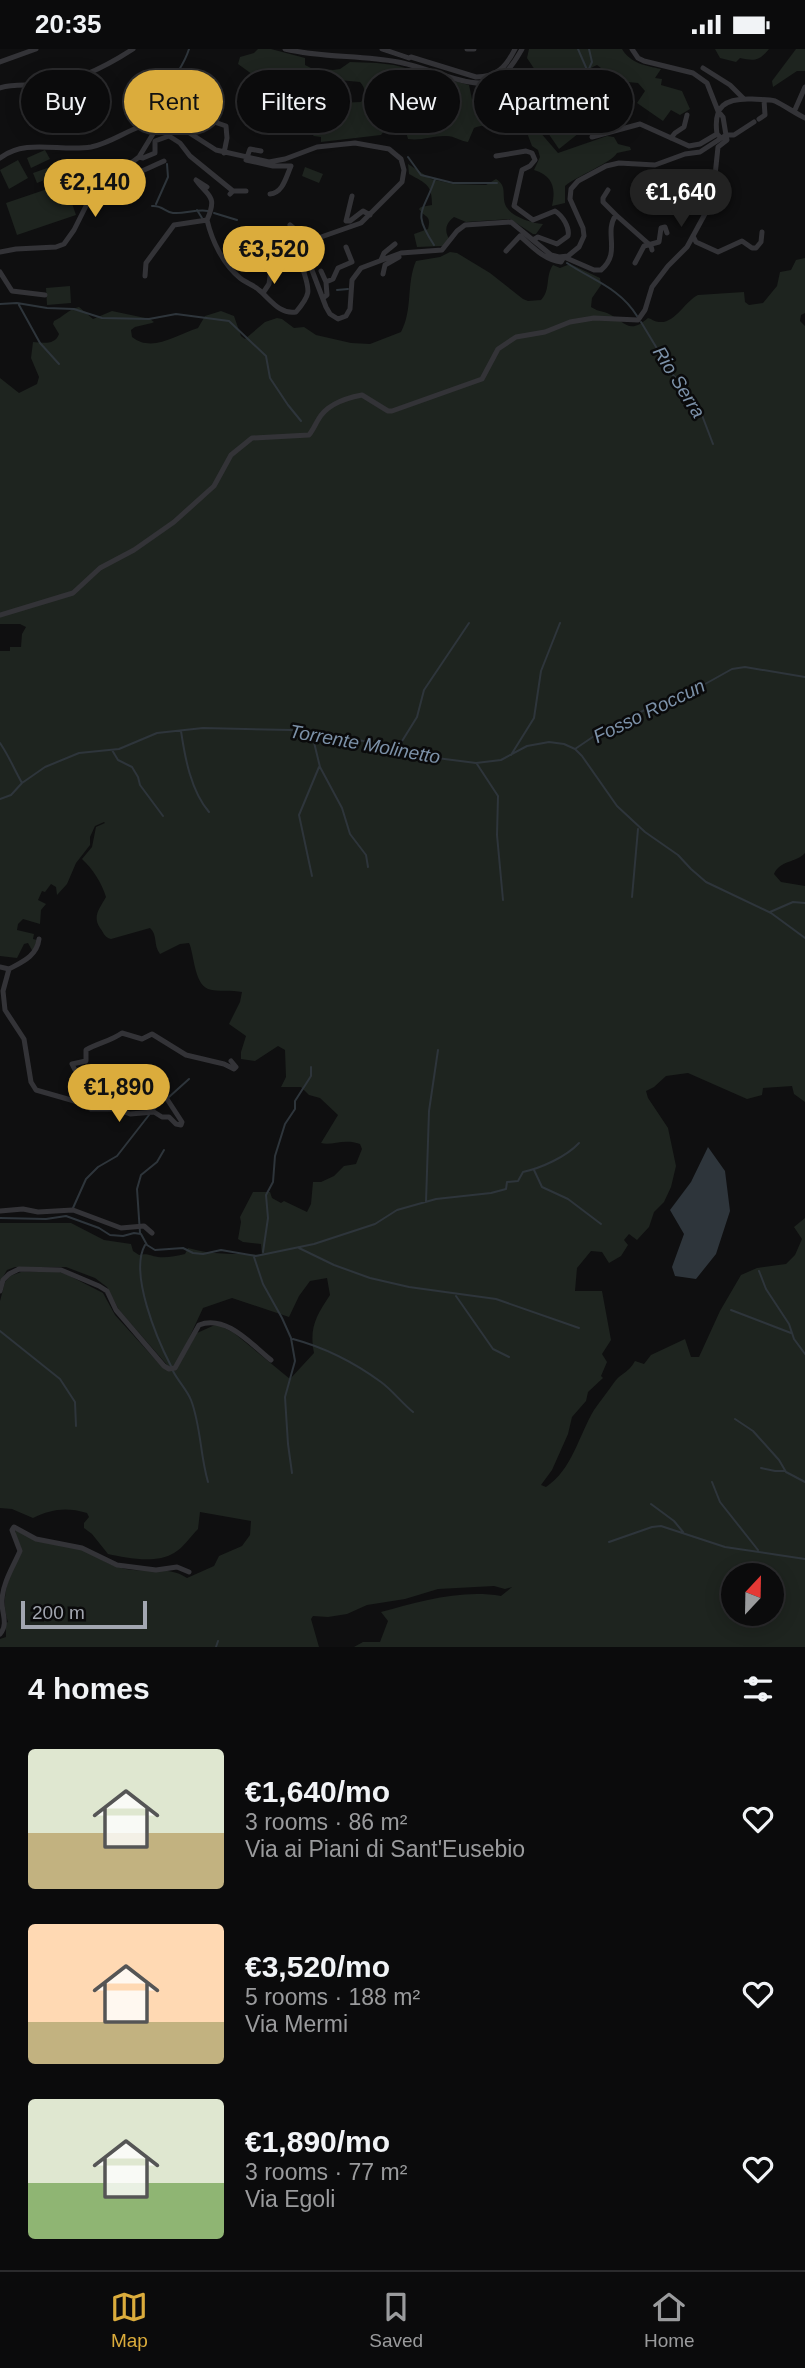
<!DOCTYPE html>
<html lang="en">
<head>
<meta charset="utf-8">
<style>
	:root { --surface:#0b0b0c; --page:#19191a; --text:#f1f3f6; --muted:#9a9b9d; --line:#2b2b2d; --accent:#dbac3c }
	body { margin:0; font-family:Arial,sans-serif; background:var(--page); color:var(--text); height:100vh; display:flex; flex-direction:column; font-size:26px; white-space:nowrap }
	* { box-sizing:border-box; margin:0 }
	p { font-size:23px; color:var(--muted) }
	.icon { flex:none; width:38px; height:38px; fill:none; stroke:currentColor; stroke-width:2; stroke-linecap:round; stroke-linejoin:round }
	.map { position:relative; height:1598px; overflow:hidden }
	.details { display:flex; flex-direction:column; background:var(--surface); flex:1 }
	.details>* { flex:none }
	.top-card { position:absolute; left:21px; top:21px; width:763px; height:63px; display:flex; gap:14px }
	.needle { width:46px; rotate:22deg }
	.buttons { position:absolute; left:721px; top:1514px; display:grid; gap:14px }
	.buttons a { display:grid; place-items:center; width:63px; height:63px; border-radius:50%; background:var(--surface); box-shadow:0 4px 18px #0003,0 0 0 2px var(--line); font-size:35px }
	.scale { position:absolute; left:21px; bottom:18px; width:126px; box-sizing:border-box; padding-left:7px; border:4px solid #a2a6b0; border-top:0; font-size:19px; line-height:24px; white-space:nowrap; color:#a2a6b0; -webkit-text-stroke:5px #0a0a0b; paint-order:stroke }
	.price { position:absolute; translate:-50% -60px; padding:0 16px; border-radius:24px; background:var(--accent); color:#111; font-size:23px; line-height:46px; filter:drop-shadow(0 2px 4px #0008) }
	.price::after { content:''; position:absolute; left:50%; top:42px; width:21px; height:16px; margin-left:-10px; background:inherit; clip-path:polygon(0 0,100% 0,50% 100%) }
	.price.selected { background:#222; color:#fff }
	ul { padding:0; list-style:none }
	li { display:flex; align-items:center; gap:21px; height:175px; padding:0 28px }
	li span { display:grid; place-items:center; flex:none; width:196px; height:140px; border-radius:7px; color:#555 }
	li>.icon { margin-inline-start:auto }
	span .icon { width:84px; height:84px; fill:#fffc; stroke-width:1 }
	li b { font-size:30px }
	h2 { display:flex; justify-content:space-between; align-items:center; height:84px; padding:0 28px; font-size:30px }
	.tag { padding:0 24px; border-radius:32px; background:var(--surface); box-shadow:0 4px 18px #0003,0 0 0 2px var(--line); font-size:24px; line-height:63px }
	.tag.selected { background:var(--accent); color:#111 }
	.status { display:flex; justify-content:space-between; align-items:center; height:49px; padding:0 35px; background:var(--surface); direction:ltr }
	.status svg { height:19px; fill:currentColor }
	.tab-bar { display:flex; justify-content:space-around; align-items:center; height:98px; border-top:2px solid var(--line); background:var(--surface); font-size:19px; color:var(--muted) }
	.tab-bar a { display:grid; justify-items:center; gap:4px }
	.tab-bar .selected { color:var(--accent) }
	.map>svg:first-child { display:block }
</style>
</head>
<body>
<div class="status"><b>20:35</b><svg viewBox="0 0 49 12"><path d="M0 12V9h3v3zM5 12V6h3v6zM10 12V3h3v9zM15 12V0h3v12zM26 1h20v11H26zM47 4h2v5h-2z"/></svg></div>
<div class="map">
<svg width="805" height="1598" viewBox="0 0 805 1598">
	<rect width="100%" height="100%" fill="#0f0f10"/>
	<path fill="#1e241f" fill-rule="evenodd" d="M 258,0 L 271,0 L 305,9 L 305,16 L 311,19 L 333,21 L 340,20 L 350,13 L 377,14 L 394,16 L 469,36 L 472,50 L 477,54 C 486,52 492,55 500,55 C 524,56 526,40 535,21 L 527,9 L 529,0 L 622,0 C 630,14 646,17 661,20 L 655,29 L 662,30 L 661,36 L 682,42 L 690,60 L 680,66 L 671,61 L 663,72 L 637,54 L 645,42 L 638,34 L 618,32 L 597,16 C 581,22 549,54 533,68 L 533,75 L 558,104 L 607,87 L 614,88 L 618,95 L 630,98 L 631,101 L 617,104 C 611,114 577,127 565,137 L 565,154 L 552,157 C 556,139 553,127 534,121 L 540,108 L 538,101 L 532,97 L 524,76 C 516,73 482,75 474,79 L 468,93 C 460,92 453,86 445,87 C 432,87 421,92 408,90 L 404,76 L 397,73 L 390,74 L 381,86 L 321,93 L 321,88 L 314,87 L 308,82 C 306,71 299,67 288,68 L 287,60 L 290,54 L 297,51 L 311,55 L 361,53 C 366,44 366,40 360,33 L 317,29 L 307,40 L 300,40 L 294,35 L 280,31 L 274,35 L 260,31 L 238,15 L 240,8 L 254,4 Z
		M 715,0 L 769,0 C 759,12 755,12 740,9 L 736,13 L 720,9 Z
		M 796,0 L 805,0 L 805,22 L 797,22 L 773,38 L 772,32 Z
		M 586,30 L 609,60 L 559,100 L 537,68 Z
		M 619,44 L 631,63 L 622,68 L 610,50 Z
		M 45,101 L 50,110 L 31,119 L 27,109 Z
		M 18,111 L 28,129 L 9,140 L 0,121 Z
		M 408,115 L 431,130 L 453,135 L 486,136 L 496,130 C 507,137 502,144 505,155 C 509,167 531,174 543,175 L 536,185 L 533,185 L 510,170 L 466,173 L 454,168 C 446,174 444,181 449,190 L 443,197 L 417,198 L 414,185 L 428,180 C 432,165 424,169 419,160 L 421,158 L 432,156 C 432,136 427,135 409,125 Z
		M 53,117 L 57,126 L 37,134 L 33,124 Z
		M 305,118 L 323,125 L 319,134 L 302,127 Z
		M 65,134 L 76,166 L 17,186 L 6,154 Z
		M 450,203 L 457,204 L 490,224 L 523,250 L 528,252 L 541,251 C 551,241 545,227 553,216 L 560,219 L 570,215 L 600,229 L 601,236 L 592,249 L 591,258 C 597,262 601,262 607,264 C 624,271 628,287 648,269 C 652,270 655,273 659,273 C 675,275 685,252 698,246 L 744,243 L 745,253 L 749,256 L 763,254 L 777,237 L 780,223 L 791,221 L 796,211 L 805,209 L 805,264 L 801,266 L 800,272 L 805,277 L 805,804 C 796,814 780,811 774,825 L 781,833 L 805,837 L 805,1053 L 794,1045 L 792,1037 L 763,1039 L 762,1046 L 747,1050 L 688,1024 L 666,1027 L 654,1038 L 646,1042 L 648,1049 L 668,1079 L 676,1117 L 671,1138 L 664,1153 L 654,1163 L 649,1178 L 637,1191 L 629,1185 L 624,1191 L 628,1196 L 621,1207 L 609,1214 L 602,1203 L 591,1202 L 577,1219 L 575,1242 L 602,1242 L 611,1291 L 602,1305 L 607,1313 L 601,1327 L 603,1329 L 588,1343 L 586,1352 L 572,1368 L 568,1385 L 552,1421 L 541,1436 L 546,1438 C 572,1421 579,1386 594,1361 C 600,1352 607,1344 613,1335 C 620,1324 628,1325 635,1312 L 644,1315 L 651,1306 L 685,1290 L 691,1308 L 699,1308 L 720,1262 L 741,1226 L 757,1219 L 786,1215 L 795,1206 L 802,1190 L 794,1178 L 805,1169 L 805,1598 L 354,1598 L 363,1593 L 380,1593 L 388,1572 L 381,1563 C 418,1553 461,1540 501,1547 L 512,1538 L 505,1540 L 494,1537 L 438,1540 L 405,1550 L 367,1556 L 347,1565 L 328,1568 L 313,1567 L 311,1570 L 319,1598 L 0,1598 L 0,1590 L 6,1588 L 6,1574 L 8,1573 C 0,1551 8,1526 20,1505 L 15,1481 C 35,1492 57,1492 78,1498 C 92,1503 104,1514 118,1518 C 140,1526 167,1515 187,1529 L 214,1517 L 219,1507 L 242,1497 L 250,1486 L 251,1472 L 200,1463 L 198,1480 C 191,1487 183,1499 174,1504 C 156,1515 127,1509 108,1505 L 92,1485 L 84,1479 L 84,1474 L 89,1468 L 87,1464 C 66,1458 52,1460 33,1469 L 12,1460 L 0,1459 L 0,1252 L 5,1233 L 10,1227 L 21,1223 L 56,1222 L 68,1226 L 103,1244 L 115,1266 L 163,1319 L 176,1321 L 197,1284 L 217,1275 L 234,1284 L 290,1330 L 314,1304 C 309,1279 316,1267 330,1246 L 327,1229 L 310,1232 L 299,1247 L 289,1268 L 232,1249 L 203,1259 L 178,1313 L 173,1318 L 168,1317 L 119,1261 L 107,1238 L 95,1229 L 66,1218 L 15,1218 L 7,1221 L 0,1233 L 0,1174 L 71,1174 L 104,1191 L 131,1195 L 133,1202 L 139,1206 C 148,1204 150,1207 158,1208 C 167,1209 176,1207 185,1205 L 188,1199 C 215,1207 236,1204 262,1206 L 261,1195 L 243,1193 L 238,1190 L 241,1173 L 240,1168 L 253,1143 L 270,1143 L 272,1149 L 281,1154 L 284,1152 L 307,1163 L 311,1155 L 313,1133 L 321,1133 L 334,1127 L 344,1117 L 356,1115 L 362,1100 L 360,1095 C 344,1089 332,1097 321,1094 L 338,1066 L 320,1049 L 309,1046 L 301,1038 L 281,1038 L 286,1028 L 285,1001 L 278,997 L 255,1012 L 241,1010 L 241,1003 L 246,987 L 229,975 L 240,953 L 242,943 C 232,941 218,943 208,940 C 194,934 194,904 189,894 L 180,895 L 160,905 C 153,896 158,886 150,879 L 111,890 C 104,888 104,884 100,879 C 92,867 100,859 106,848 C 102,834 92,819 82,810 L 92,798 L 96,778 L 105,774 L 104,773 L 95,777 L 90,788 L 90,796 L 76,814 L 67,835 L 57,846 L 56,838 L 51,835 L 45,843 L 42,842 L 38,851 L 46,855 L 41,861 L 40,875 L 23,870 L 18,875 L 17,881 L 34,885 L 33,890 L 37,891 L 33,903 L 28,894 L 24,895 L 17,909 L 0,907 L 0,602 L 10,602 L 10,598 L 21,598 L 22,585 L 26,578 L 20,575 L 0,575 L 0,329 L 19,344 L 37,335 L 39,328 L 31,309 L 33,293 C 44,294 55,296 59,285 L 53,275 L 54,272 C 63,268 69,260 79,258 L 93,270 L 112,262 L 150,270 L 154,273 L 152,274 L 135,278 L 131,281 L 132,288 C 152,304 176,286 198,279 L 205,267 L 221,262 L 234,267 L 241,287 L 245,290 L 265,273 L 277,269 L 282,270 L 294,279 L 304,278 L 316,286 L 351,294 L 370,295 L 401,283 C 413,261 406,235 416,212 L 440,208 ZM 733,1526 L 772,1526 L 772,1564 L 733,1564 Z
		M 70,237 L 71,254 L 47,256 L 46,239 Z"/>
	<path fill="#2e353b" d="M 708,1098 L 725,1122 L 730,1162 L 716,1205 L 696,1230 L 675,1227 L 672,1218 L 684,1185 L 670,1161 L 691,1133 Z"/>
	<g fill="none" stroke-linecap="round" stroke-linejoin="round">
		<path stroke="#2e353b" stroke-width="2" d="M 578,0 L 588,23
			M 588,22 L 592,13 L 589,0
			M 166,49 C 171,28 183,20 189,0
			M 162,72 L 165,57
			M 408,108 L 421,126 L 453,134 L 497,134
			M 156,155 L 168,128 L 167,115
			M 152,157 C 162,156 165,163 173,164 C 185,165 196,160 208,162
			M 197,161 L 202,169
			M 214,164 L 237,171
			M 434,196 C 412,162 423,165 435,130
			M 567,214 C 592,231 620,239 637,267
			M 337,241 L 348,240
			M 0,255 L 17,254 L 47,259 L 74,260 L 102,269 L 149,270 L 176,265 L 229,272 L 266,307 L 270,329 L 288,356 L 301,372
			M 19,256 L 40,294 L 59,315
			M 641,273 L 673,326 L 687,341 L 700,361 L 713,395
			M 181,682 C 185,709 191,742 209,763
			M 312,685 L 320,718 L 342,759 L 350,785 L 366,806 L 368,818
			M 0,694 C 9,707 14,720 22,734
			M 399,697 L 417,668 L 424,641 L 469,574
			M 575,700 L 606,679 L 647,660 L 680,649 L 732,620 L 745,618 L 805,628
			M 112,701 L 118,711 L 132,718 L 138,728 L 140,736 L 163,767
			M 511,706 L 534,669 L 541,622 L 560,574
			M 477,715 L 498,747 L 497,786 L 503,851
			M 0,750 L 11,746 L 22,734 L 45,718 L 79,704 L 119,700 L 157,684 L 203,679 L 291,681 L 397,697 L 429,708 L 476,714 L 501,711 L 527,697 L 549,693 L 564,695 L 575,700 L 582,707 L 617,757 L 645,783 L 678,806 L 691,820 L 706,833 L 771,864 L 805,889
			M 312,827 L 299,766 L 319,718
			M 632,848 L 638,780
			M 770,863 L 793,853 L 805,854
			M 169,1048 L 189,1030
			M 153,1061 L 164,1051
			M 534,1121 L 542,1138 L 568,1150 L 601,1175
			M 426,1153 L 429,1062 L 438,1001
			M 73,1159 L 86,1130 L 98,1118 L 117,1107 L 149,1066
			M 0,1169 L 46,1170 L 66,1167 L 99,1179 L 110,1186 L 123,1187 L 134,1184 L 141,1185 L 147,1196 L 155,1201 L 183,1199 L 193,1204 L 203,1205 L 221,1201 L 256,1207 L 314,1195 L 375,1175 L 397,1161 L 436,1150 L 491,1144 L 506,1140 L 507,1133 L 518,1132 L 523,1123 C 541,1119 566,1108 579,1094
			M 140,1184 L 137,1140 L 141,1126 L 157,1113 L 164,1101
			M 145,1196 C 129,1224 157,1290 171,1317
			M 299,1199 L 334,1216 L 370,1229 L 409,1238 L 496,1250 L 579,1279
			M 263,1203 L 268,1169 L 266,1146 L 273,1133 L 275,1107 L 285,1075 L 295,1060 L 295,1052 L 311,1027 L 311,1018
			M 254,1208 L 263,1235 L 282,1269 L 291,1289 L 295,1312 L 285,1348 L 288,1395 L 292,1424
			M 759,1222 L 766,1240 L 789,1275 L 794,1290 L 805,1305
			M 456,1247 L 493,1300 L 509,1308
			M 731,1261 L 791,1284
			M 0,1282 L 60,1330 L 75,1353 L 76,1377
			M 293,1290 C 323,1298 355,1314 381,1333 C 392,1341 402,1354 413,1363
			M 173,1322 C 178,1332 187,1341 191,1351 C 201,1377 200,1406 208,1433
			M 735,1370 L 753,1382 L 779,1411 L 786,1423 L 805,1433
			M 761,1419 L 775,1422 L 784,1422
			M 712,1433 L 720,1453 L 758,1501
			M 651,1455 L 674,1472 L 683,1483
			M 609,1493 L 652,1478 L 661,1477 L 725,1498 L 805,1510
			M 216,1598 L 218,1592"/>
		<path stroke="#333337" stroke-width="5" d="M 285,0 C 322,9 360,6 398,13 C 422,17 460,35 482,34 C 503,32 513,16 522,0
			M 382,0 L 409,9
			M 467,0 L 474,0
			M 632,0 L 638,9 L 644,12 L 693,24 L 707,34 L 718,62 L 723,68 L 726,86
			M 411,8 L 476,28 C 497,28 506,18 515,0
			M 0,13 L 36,0
			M 703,19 L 730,36 L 744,50
			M 0,39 C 15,34 29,37 45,36 C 76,33 107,17 133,0
			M 794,63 L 805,38
			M 203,69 L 226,77 L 227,89 L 224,104
			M 759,70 L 765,66 L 764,51
			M 142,77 L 158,65 L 164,52 L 170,53 L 190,67
			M 719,87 L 717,85 C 713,57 725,49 752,50 C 760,51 768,50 775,52 C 785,57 795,64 805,69
			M 592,88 L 640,75 L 689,97 L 700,95 L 717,85
			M 671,89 L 675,84 L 684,78 L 687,66
			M 261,102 L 250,100 L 246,111 L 273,117 L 291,117 C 286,128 283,144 270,145
			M 496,107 L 526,102 L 532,104 L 535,111 L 530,117 L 522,121 L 514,157 L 533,171 L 555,162 C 563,167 570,179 568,187 L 557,195 L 538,188 L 533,191
			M 139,108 L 143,109 L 155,104 L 155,92 L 169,87 L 180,94 L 190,107 L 233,142 L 230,145
			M 0,109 C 26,89 60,103 91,98 C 110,94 124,83 142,77 L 154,83
			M 101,135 L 109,137 L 164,112
			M 207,138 L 196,131 C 208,148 218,146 207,171
			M 608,141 L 603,149 L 603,153 L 616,166
			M 233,142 L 246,142
			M 352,147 L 346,172 L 350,172 L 363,162 L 370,166
			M 207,171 C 212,192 223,215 240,229 C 246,234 254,236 259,241 C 270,250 280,266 296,263 C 313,243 309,241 302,217 L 305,212 L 309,212
			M 693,187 L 696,193 L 718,203 L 742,192 L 752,199 L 756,199 L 761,193 L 762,183
			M 506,202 L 520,187 C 533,198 544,211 561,213 L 564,208 L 594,221 L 601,221 C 622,203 603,184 616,166 L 651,197 L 652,201
			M 0,203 L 16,200 L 56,198 L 64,195 L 74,181 L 93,143 L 139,108 L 156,80 L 164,75 L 177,76 L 216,101 L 269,113 L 285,110 L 317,98 L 355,94 L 389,100 L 401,110 L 404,121 L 402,133 L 361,174 L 321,188 L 311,200 L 310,216 L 326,258 L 330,265 L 338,270 L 346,267 L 350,260 L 352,231 L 361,219 L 401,204 L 442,201 L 457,182 L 465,176 L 511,173 L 551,206 L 559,208 L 568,207 L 579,198 L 584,187 L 583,179 L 570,150 L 571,140 L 578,132 L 606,117 L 619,114 L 655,116 L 685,105 L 700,103 L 726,86 L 734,86 L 754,73
			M 381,211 L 384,204 L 395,195
			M 635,214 L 644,197 L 659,193 L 661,179 L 665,178 L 667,184
			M 285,217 L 295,215 L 300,210 L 307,212
			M 321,222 L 326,233
			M 0,223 L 12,242 L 45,246
			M 383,225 L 385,216 L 399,208
			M 145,227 L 146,214 L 174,176 L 207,171
			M 263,244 L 269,235 L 271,220 L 297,182 L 290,176
			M 323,249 L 327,246 L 326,233 L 333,230 L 338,219 L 352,213 L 346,198
			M 0,566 L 73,544 L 100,519 L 134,501 L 174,473 L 214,437 L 231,406 L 252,389 L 309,386 C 313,381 315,376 318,371 C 326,356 346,349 362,346 L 388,362 L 392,362 L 482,330 L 498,300 L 516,288 L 545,283 L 570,273 L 594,269 L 638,271 L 645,261 L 652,238 L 668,217 L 687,198 L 706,163 L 714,136 L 718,98 L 727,91 L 726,86
			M 0,918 L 9,920 L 3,942 L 5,961 L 24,990 L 31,1033 L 36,1041 L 85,1055 L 91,1060 L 116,1060 L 130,1065 L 154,1063 L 162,1068 L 169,1068 L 176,1075 L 181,1076 L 182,1073 L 167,1050 L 143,1043 L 118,1027 L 80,1022 L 75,1021 L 72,1015
			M 9,920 C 22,913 37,907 39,890
			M 72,1015 L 86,1012 L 86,1001 C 98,994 111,992 122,984 L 142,990 L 152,985 L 186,1006 L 224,1015 L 234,1020 L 236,1018 L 231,1012
			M 0,1162 L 23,1160 L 38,1163 L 73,1161 L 121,1179 L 144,1177 L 152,1184
			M 0,1242 L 3,1231 L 9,1225 L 19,1220 L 61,1221 L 99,1237 L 107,1242 L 116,1261 L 164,1317 L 169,1320 L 175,1319 L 199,1276 C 226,1265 252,1296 271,1311
			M 0,1585 C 9,1575 1,1563 2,1551 C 3,1533 13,1518 20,1502 L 12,1481 L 14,1478 L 36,1490 L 82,1499 L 117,1516 L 156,1521 L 177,1518 L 189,1523"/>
	</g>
	<g text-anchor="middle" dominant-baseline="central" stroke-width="5" stroke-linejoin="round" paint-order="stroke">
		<g font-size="19" font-style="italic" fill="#7c91a8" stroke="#0a0a0b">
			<text transform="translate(679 333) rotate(58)">Rio Serra</text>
			<text transform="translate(649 662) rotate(-26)">Fosso Roccun</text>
			<text transform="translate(365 695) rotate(10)">Torrente Molinetto</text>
		</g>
	</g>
</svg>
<div class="buttons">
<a><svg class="needle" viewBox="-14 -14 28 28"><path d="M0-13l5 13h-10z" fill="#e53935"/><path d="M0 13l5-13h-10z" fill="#9a9b9d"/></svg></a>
</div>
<div class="scale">200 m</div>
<b class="price" style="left:95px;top:170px">€2,140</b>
<b class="price selected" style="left:681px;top:180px">€1,640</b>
<b class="price" style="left:274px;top:237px">€3,520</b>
<b class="price" style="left:119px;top:1075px">€1,890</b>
<div class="top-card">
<a class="tag">Buy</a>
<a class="tag selected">Rent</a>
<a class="tag">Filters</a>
<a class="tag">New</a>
<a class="tag">Apartment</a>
</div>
</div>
<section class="details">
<h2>4 homes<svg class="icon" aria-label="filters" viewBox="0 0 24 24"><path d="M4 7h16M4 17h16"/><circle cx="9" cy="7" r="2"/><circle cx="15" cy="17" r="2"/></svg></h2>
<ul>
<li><span style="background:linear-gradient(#dfe7d0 60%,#c2b280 0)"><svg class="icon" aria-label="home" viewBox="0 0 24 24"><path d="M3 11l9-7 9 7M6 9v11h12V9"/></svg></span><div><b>€1,640/mo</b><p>3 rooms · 86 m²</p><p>Via ai Piani di Sant'Eusebio</p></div><svg class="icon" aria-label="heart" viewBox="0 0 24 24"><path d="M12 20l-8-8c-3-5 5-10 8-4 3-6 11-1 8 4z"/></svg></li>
<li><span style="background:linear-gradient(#ffd9b3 70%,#c2b280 0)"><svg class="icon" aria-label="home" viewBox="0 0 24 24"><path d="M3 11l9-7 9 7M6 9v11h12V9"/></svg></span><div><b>€3,520/mo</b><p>5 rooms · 188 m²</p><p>Via Mermi</p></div><svg class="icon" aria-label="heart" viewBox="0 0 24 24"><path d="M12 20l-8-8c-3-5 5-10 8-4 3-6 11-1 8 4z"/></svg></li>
<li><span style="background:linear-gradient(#dfe7d0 60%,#8fb573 0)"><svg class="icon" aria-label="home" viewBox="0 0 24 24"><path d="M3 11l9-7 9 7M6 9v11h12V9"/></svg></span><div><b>€1,890/mo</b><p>3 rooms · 77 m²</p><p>Via Egoli</p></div><svg class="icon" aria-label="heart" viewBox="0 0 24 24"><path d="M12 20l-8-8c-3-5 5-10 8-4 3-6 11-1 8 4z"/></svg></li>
</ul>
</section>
<nav class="tab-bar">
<a class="selected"><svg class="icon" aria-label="map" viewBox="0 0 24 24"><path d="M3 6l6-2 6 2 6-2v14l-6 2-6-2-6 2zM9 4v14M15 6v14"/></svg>Map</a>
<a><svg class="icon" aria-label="saved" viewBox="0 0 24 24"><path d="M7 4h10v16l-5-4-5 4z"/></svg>Saved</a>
<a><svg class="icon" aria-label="home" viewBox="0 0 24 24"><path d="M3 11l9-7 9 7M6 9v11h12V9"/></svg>Home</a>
</nav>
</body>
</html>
